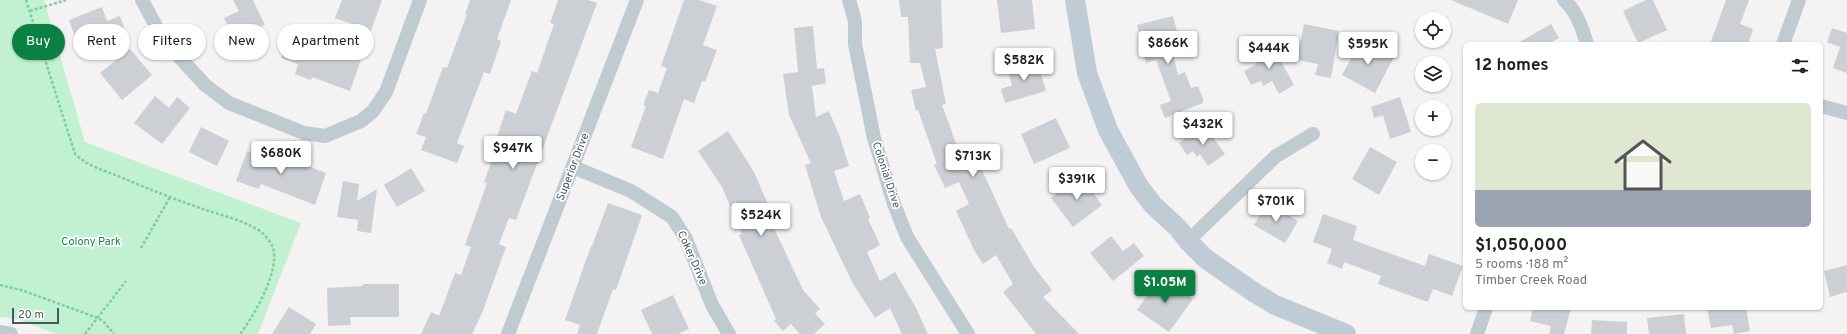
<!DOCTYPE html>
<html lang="en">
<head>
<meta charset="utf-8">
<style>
	:root { --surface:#fff; --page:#f2f2f2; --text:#202124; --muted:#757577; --accent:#0b8043 }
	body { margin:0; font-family:Overpass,sans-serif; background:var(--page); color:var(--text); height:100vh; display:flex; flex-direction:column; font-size:15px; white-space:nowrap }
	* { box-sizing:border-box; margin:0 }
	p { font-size:13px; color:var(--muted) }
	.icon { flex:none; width:22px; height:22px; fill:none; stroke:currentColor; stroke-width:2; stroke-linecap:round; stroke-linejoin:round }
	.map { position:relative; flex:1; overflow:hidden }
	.panel { position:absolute; left:1463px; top:42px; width:360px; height:268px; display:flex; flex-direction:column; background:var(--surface); border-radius:6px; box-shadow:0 1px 3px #0004 }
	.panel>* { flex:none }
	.hud { position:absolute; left:12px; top:24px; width:380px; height:36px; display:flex; gap:8px }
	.buttons { position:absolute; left:1415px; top:12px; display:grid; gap:8px }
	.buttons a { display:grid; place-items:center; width:36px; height:36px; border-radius:50%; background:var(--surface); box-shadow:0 1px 3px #0004; font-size:20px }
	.scale { position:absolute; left:12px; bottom:10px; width:47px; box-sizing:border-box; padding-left:4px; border:2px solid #495760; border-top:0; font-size:11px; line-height:14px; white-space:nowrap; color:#495760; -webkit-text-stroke:3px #fff; paint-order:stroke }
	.price { position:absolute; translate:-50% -34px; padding:0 9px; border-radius:4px; background:#fff; color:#222; font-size:13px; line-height:26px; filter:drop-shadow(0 1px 2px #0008) }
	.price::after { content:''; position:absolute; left:50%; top:24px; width:12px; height:9px; margin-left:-6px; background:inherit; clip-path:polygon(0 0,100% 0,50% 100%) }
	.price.selected { background:var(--accent); color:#fff }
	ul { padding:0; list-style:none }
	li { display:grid; align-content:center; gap:8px; height:212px; padding:0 12px }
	li span { display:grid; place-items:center; height:124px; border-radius:6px; color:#555 }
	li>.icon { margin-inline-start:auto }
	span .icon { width:72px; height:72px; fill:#fffc; stroke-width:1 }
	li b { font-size:17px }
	h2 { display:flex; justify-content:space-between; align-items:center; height:48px; padding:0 12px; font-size:17px }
	.chip { padding:0 14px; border-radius:18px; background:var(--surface); box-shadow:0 1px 3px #0004; font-size:14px; line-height:36px }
	.chip.selected { background:var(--accent); color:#fff }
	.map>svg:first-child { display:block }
</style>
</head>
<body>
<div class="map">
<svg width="1847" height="334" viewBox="0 0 1847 334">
	<rect width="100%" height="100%" fill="#f4f2f2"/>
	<path fill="#c1f1d0" d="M 0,0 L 44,0 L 85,142 L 301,223 L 258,334 L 56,334 L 17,319 L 0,317 Z"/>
	<path fill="#ccd0d4" d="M 233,0 L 253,0 L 265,25 L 247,33 L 252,43 L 239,49 L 224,18 L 239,11 Z
		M 342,0 L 382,0 L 371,31 L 335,18 Z
		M 470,0 L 511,0 L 497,39 L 501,41 L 490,74 L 484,72 L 457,143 L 464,146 L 457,163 L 421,150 L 426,137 L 416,134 L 424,113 L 426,114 L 443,67 L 447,68 L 467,14 L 465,14 Z
		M 558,0 L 588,0 L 597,3 L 516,220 L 509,218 L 499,244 L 506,247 L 482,313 L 472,334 L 421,334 L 431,312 L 439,316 L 455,273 L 461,275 L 471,247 L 465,245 L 487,183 L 484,182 L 499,141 L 496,140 L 506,110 L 516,114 L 532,71 L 537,73 L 554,24 L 550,23 Z
		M 684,0 L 699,0 L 717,6 L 703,45 L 717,50 L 705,82 L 702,81 L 694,103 L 684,99 L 663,159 L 631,147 L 646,106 L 643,105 L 649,90 L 658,93 L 667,68 L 661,66 Z
		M 899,0 L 941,0 L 943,48 L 935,49 L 946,104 L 942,105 L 960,154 L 972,148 L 1009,229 L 1011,228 L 1034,267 L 1052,290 L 1043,297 L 1079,334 L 1036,334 L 1003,292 L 1013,284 L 996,255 L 983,264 L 974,250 L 956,211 L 969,204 L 959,182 L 945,188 L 934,165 L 937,164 L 918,110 L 916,111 L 911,90 L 926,87 L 920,63 L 910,63 L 908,17 L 901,17 Z
		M 997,0 L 1032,0 L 1035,29 L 1001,33 Z
		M 1451,0 L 1518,0 L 1508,24 Z
		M 1646,0 L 1653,0 L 1667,30 L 1638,43 L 1623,11 Z
		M 1726,0 L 1749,0 L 1740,24 L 1753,29 L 1748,44 L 1710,44 Z
		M 102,7 L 107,21 L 120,16 L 126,33 L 90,46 L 85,33 L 75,37 L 69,20 Z
		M 1173,16 L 1179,39 L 1170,42 L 1178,75 L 1185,72 L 1191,88 L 1198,86 L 1203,98 L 1203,103 L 1165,118 L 1160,105 L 1171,101 L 1156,60 L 1146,63 L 1137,25 Z
		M 294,24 L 312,30 L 310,35 L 363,54 L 350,91 L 312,77 L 311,80 L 295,74 L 298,64 L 281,58 Z
		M 1304,24 L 1339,31 L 1331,78 L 1315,75 L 1318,64 L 1297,60 Z
		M 1551,24 L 1559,38 L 1548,44 L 1516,44 Z
		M 813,26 L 817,69 L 824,68 L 826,83 L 812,86 L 816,117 L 829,111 L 840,137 L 849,166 L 834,171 L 844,201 L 860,194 L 870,218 L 868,219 L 880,245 L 867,252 L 880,281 L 895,272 L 915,306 L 928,334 L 902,334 L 890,308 L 875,318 L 852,282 L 821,217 L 805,165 L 811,163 L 789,115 L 783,74 L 798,72 L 794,28 Z
		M 1832,28 L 1847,33 L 1847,73 L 1833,68 L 1840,47 L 1827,42 Z
		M 1361,40 L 1394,57 L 1375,93 L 1342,75 Z
		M 1272,45 L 1294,85 L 1279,94 L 1272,81 L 1263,86 L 1261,81 L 1251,85 L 1244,71 L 1257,64 L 1252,55 Z
		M 130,49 L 152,75 L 122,100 L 100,73 Z
		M 1037,59 L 1046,91 L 1005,103 L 1001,89 L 1012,85 L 1007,68 Z
		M 155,96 L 169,108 L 177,97 L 190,108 L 162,144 L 134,123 Z
		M 1400,97 L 1411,132 L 1390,139 L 1383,115 L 1374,118 L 1371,107 Z
		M 1056,118 L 1070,148 L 1034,164 L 1021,134 Z
		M 1204,125 L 1225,154 L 1208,166 L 1200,154 L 1197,157 L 1193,151 L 1187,155 L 1179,143 Z
		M 201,127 L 229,141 L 217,166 L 189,152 Z
		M 728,131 L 754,172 L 770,209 L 766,211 L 803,290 L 820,309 L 815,313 L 825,324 L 814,334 L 800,334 L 791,324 L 783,331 L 774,321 L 776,319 L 739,235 L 742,234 L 722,187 L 698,151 Z
		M 1370,147 L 1397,162 L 1379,195 L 1352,179 Z
		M 261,148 L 326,173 L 315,205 L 261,184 L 259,189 L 236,181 L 247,151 L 259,155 Z
		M 411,168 L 425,191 L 397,207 L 384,185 Z
		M 1081,176 L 1102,205 L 1073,227 L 1051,198 Z
		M 343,181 L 359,184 L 357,201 L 377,189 L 371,233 L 357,231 L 358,220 L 337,217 Z
		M 1267,202 L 1298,221 L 1285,243 L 1254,225 Z
		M 608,203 L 642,215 L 616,290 L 613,289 L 597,334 L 577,334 L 580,325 L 565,320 L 591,246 L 592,246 Z
		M 1323,214 L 1357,226 L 1353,240 L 1425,266 L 1429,254 L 1463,266 L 1452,296 L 1433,289 L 1428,302 L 1378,284 L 1381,276 L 1344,262 L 1342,269 L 1327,263 L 1332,249 L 1313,242 Z
		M 1111,236 L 1123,251 L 1134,243 L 1144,256 L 1113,281 L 1090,253 Z
		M 1847,265 L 1847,292 L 1830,297 L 1824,271 Z
		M 1161,276 L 1193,299 L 1169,332 L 1137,310 Z
		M 363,284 L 399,284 L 399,317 L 350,317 L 351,325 L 328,326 L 327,288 L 363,286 Z
		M 673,295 L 689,329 L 678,334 L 652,334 L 641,310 Z
		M 289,307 L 316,324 L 310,334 L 272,334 Z
		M 1533,308 L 1571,308 L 1564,334 L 1549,334 L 1551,326 L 1530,321 Z
		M 1707,308 L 1746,308 L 1750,331 L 1734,334 L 1732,325 L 1711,328 Z
		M 1684,314 L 1686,334 L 1649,334 L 1647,318 Z
		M 1592,320 L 1627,322 L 1627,334 L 1591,334 Z"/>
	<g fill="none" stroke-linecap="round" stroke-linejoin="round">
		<path stroke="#78d09e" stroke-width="2.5" stroke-dasharray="3 2" stroke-linecap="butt" d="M 26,0 L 75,154 C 87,166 103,170 118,176 C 146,188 174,199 203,209 C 220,215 239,219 255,228 C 262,231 270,240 273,248 C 280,271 254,316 240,334
			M 30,11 L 66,0
			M 141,248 L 170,197
			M 0,285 L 21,290 L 98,318 L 104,322 L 114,334
			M 85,334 L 126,281"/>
		<path stroke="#c0cad1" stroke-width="14" d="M 142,0 L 163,39 L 205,85 L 229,103 L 304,133 L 325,136 L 361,121 L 373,111 L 386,92 L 420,0
			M 849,0 L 855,21 L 855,44 L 874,138 L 894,204 L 907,237 L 968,334
			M 1564,0 C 1576,10 1583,30 1587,44
			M 1783,44 L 1799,0
			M 1821,106 L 1847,113
			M 573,167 L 631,191 L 672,217 L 686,239 L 712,305 L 729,334
			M 1188,241 L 1276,156 L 1313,134
			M 0,332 L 11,334
			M 508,334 L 637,0
			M 1477,334 L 1486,308"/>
		<path stroke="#c0ccd5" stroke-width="20" d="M 1075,0 L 1087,73 L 1108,130 L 1138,185 L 1153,205 L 1178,228 L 1188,241 L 1206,259 L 1255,293 L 1275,305 L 1346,334"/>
	</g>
	<g text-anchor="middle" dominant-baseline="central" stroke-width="3.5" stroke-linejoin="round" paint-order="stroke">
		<g font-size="11" fill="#495760" stroke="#fff">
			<text transform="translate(573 167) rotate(-69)">Superior Drive</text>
			<text transform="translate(886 175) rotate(72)">Colonial Drive</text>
			<text transform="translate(692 258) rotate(66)">Coker Drive</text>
		</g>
		<g font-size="11" fill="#168545" stroke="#fff">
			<text x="91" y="242">Colony Park</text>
		</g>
	</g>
</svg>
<div class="buttons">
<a><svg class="icon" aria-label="locate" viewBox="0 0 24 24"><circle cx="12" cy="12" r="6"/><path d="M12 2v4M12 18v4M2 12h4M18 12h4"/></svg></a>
<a><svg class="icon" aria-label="layers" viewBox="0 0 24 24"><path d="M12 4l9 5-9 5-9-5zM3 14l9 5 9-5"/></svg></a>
<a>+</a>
<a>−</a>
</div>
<div class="scale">20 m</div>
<b class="price" style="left:1168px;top:65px">$866K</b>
<b class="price" style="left:1368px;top:66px">$595K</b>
<b class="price" style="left:1269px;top:70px">$444K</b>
<b class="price" style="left:1024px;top:82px">$582K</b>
<b class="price" style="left:1203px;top:146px">$432K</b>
<b class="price" style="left:513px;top:170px">$947K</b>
<b class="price" style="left:281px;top:175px">$680K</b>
<b class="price" style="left:973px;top:178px">$713K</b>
<b class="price" style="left:1077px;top:201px">$391K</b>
<b class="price" style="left:1276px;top:223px">$701K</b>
<b class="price" style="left:761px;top:237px">$524K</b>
<b class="price selected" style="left:1165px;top:304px">$1.05M</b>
<div class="hud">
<a class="chip selected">Buy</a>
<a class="chip">Rent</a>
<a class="chip">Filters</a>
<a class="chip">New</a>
<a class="chip">Apartment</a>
</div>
<section class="panel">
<h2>12 homes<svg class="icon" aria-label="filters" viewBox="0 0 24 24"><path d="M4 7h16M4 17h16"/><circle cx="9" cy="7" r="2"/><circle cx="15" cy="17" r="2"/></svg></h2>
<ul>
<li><span style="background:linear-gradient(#dfe7d0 70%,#9aa5b1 0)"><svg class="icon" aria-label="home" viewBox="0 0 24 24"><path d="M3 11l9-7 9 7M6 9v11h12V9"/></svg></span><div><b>$1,050,000</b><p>5 rooms · 188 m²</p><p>Timber Creek Road</p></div></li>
</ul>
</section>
</div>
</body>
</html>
